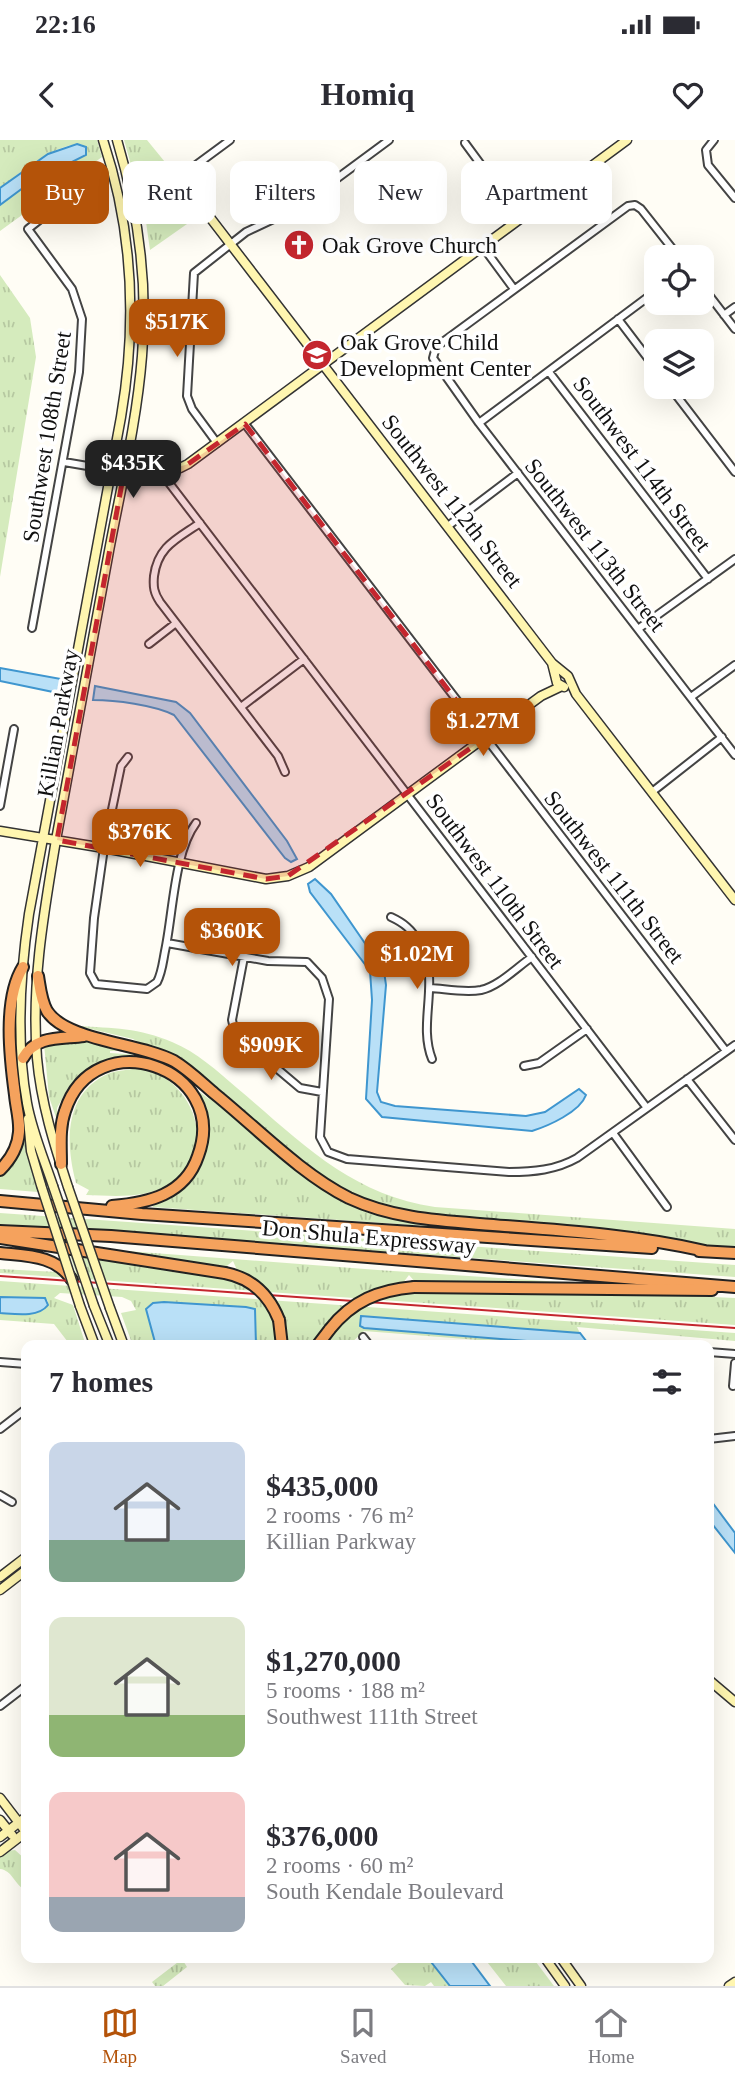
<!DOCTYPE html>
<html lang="en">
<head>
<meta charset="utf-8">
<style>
	:root { --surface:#fff; --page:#f2f2f3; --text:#2b2b33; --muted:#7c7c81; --line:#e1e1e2; --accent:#b45309 }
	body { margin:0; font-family:Georgia,serif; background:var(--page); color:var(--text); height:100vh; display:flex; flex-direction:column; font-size:26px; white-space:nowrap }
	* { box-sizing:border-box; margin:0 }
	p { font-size:23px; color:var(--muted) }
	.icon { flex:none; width:38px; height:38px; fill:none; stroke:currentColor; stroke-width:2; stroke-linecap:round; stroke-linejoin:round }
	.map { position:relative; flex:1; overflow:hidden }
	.side { position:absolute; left:21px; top:1200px; width:693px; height:623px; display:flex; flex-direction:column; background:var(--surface); border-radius:14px; box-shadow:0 7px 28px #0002 }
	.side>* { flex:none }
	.hud { position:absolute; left:21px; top:21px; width:693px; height:63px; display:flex; gap:14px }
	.buttons { position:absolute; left:644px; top:105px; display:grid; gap:14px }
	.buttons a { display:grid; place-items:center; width:70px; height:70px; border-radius:14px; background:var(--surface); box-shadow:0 7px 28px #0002; font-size:35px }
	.price { position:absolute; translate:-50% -60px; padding:0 16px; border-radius:14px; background:var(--accent); color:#fff; font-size:23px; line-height:46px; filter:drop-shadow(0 2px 4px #0008) }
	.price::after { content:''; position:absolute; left:50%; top:42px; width:21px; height:16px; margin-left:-10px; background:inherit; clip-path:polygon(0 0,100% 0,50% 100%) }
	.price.active { background:#222; color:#fff }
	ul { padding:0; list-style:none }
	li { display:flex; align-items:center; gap:21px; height:175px; padding:0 28px }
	li span { display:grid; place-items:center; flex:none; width:196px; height:140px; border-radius:14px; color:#555 }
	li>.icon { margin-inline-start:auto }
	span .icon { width:84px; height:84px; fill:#fffc; stroke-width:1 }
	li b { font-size:30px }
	h2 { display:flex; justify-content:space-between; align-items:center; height:84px; padding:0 28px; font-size:30px }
	.pill { padding:0 24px; border-radius:14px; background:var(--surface); box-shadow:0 7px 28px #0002; font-size:24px; line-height:63px }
	.pill.active { background:var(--accent); color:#fff }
	.status { display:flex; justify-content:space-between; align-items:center; height:49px; padding:0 35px; background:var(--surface); direction:ltr }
	.status svg { height:19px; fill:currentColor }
	header { display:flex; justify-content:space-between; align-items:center; height:91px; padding:0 28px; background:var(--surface); font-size:32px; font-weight:700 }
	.menu { display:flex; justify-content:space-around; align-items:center; height:98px; border-top:2px solid var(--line); background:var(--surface); font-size:19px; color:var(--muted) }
	.menu a { display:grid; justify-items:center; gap:4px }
	.menu .active { color:var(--accent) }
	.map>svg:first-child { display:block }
</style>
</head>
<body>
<div class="status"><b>22:16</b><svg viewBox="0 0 49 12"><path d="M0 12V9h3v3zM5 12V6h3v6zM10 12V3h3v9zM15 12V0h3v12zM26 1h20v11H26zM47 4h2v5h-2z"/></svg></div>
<header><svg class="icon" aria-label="back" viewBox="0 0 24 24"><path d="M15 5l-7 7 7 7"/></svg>Homiq<svg class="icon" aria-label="heart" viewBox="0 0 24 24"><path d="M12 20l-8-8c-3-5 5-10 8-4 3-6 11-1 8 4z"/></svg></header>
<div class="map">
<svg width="735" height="1846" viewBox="0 0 735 1846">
	<defs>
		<pattern id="grass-tufts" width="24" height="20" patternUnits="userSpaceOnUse" patternTransform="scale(1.75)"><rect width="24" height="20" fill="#d5ebbd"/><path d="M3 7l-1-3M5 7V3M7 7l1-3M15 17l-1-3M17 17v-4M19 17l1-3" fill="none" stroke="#b6c8a1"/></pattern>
	</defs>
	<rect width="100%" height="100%" fill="#fffdf5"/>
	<path fill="url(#grass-tufts)" d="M 0,0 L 97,0 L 102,17 L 0,91 L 0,65 L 47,30 C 51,27 74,20 78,20 L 83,5 C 59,0 18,34 0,48 Z
		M 124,0 L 147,0 L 178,38 L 150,44 L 140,42 L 133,32 Z
		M 164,51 L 177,52 L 197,77 L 150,110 L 144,68 L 154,56 Z
		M 0,135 L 30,178 L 36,217 L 0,437 Z
		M 78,886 C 112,888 140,888 172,902 C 197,912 217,931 237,948 C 299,1000 350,1055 435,1067 L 735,1089 L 735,1108 L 398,1071 L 350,1054 L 328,1041 L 199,936 L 133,899 Z
		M 66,902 L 92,902 L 125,911 L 110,911 L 110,913 L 139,915 L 109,919 L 83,932 L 68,948 L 57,968 L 58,983 L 49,957 L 44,904 Z
		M 137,928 C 193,934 222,1013 170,1044 C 145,1059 114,1056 86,1055 L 89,1050 L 76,1043 C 65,1002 64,952 110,933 C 119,930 129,930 137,928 Z
		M 198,943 L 338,1055 L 468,1085 L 468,1089 L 152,1067 C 158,1061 171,1058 180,1052 C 212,1027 216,982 196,949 L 210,960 L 196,944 Z
		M 22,998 L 25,999 L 38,1052 L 0,1049 L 0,1036 L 6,1030 Z
		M 0,1073 L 735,1125 L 735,1137 L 0,1084 Z
		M 127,1111 L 378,1130 L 607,1145 L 416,1143 L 409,1135 L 403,1143 L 735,1158 L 735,1185 L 0,1133 L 0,1129 L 76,1133 L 70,1115 L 236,1138 L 237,1130 L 233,1121 L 223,1129 L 126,1115 Z
		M 0,1141 L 735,1193 L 735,1201 L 577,1187 L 580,1193 L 563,1193 L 361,1176 L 360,1186 L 365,1188 L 576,1204 L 515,1203 L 364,1191 L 348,1206 L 322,1206 L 322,1192 L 311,1206 L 287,1206 L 285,1191 L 277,1206 L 133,1206 L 121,1173 L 136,1170 L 131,1161 L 122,1157 L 60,1153 L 54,1158 L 73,1165 L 86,1206 L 71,1206 L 54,1184 L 0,1180 L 0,1173 L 18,1174 L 44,1170 L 48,1165 L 48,1161 L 45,1158 L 0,1157 Z
		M 15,1710 L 26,1720 L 26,1751 C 15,1745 12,1730 0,1729 L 0,1716 L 7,1711 Z
		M 401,1818 L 412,1821 L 417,1818 L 428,1818 L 450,1846 L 434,1846 L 431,1842 L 425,1846 L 405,1845 L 391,1829 L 402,1820 Z
		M 484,1818 L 533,1818 L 554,1846 L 506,1846 Z
		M 182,1819 L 187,1827 L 163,1846 L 155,1846 L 152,1842 Z"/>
	<path fill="#b9e0f7" stroke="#3f96cf" stroke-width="2" d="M 77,4 L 86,7 L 86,15 L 64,26 L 54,26 L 47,30 L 0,65 L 0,48 L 48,14 Z
		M 0,528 L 61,539 L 58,553 L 0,541 Z
		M 95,546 L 176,562 L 190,573 L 287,701 L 297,719 L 291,722 L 285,718 L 174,575 C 154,565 115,560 93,560 Z
		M 315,739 L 331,754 L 384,831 L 386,845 L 377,952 L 381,962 L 395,966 L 526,976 L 545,972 L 579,949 L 586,955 C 580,972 548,986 532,991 L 382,977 L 366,959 L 372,860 L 370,831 L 310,752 L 308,744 Z
		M 0,1157 L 45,1158 L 48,1165 C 38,1178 15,1174 0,1173 Z
		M 164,1162 L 246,1167 L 255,1169 L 256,1206 L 156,1206 L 146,1169 L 153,1163 Z
		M 361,1176 L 580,1193 L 590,1206 L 364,1188 L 360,1186 Z
		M 709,1358 L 735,1393 L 735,1413 L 709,1380 Z
		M 428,1818 L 469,1818 L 490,1846 L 450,1846 Z"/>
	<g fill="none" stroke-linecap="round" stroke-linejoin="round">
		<g stroke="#444" stroke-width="10">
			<path id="street" d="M 714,0 L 706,10 L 708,25 L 735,58
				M 465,3 L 521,79
				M 181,47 L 192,28 L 230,0
				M 483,107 L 514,149
				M 679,117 L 641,69 L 635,65 L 628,66 L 436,207 L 433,218 L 479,283 L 735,615
				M 702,146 L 735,189
				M 724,175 L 735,167
				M 618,179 L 656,229
				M 549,232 L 708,439
				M 670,247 L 735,332
				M 479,283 L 656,151
				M 245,284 L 726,911
				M 217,303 L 192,269 L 187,256 L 194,133 L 246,92 L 297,68 L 389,0
				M 64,322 L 111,330
				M 163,335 L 647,968
				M 200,383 C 177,399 158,406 154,436 C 153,447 154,453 160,462 L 278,616 L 285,632
				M 448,386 L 518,333
				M 32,488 L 79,232 L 82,179 L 72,149 L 28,89 L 57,66 L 67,66
				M 638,489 L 735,419
				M 149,504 L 176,483
				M 691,557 L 735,525
				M 241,567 L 304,519
				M 128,617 L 121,626 L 104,708 L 94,778 L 90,833 L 96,844 L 147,849 L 157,842 C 162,833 163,821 165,811 C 173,774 174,712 196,683
				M 652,652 L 722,597
				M 0,666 L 14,589
				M 391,777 C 404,783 411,789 419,802 C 442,840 417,881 432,919
				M 167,803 L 268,821 L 307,822 L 322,838 L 329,859 L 320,997 L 328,1012 L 347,1019 L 509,1032 C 533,1032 556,1030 577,1018 L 735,905
				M 244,817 L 232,880 L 235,893 L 300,948 L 322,952
				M 431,848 C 446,849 465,853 481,850 C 499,846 516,828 532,817
				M 524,926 L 539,923 L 587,889
				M 687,939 L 735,1000
				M 613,993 L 667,1067
				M 363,1197 L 370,1206
				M 709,1212 L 735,1214
				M 0,1222 L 26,1224
				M 733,1246 L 735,1223
				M 0,1289 L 26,1269
				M 709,1299 L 735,1296
				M 0,1355 L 12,1362
				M 0,1566 L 26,1546"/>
		</g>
		<g stroke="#333" stroke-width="11">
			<path id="secondary" d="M 127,37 C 150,59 171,33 192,54 L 552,523 L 568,536 L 576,554 L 735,760
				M 136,73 L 144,58 L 155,48
				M 111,330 C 139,333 162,339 188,324 L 627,0
				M 552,523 L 557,543 L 564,547
				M 0,691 L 104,708 L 266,739 L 288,736 L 309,727 L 541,556 L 562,546
				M 28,979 L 31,1011 L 41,1045
				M 53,1046 C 44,1019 32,991 27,963 C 16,902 20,835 29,774 L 121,277 C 137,184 133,90 103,0
				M 68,1047 C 54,1004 41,963 37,918 C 31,844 44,772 56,700 C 73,603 91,507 109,411 C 121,347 137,281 142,216 C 148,143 138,70 117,0
				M 80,1166 L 95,1206
				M 94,1166 L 110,1206
				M 110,1168 L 124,1206
				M 0,1437 L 26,1417
				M 0,1450 L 26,1430
				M 709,1540 L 735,1562
				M 0,1658 L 26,1692 L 0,1712
				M 0,1680 L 12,1695
				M 0,1697 L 26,1677
				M 545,1818 L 565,1846
				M 561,1818 L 581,1846
				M 729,1846 L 735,1842"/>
		</g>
		<g stroke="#222" stroke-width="14">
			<path id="highway" d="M 38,836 C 40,848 41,861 47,871 C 66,901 140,903 174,921 C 189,930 202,943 215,954 C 257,988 301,1034 349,1058 C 398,1081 452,1081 505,1086 C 571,1091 640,1096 705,1111
				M 23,918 C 36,895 61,899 84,896
				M 61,1024 C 61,1006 59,988 65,971 C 94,881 231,927 198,1016 C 185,1055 148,1063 112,1066
				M 0,1030 C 10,1020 18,1007 19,992 C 20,980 16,967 15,955 C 10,918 3,859 23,827
				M 0,1061 L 142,1074 L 652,1108
				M 0,1091 L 111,1096 L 735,1147
				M 0,1098 L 225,1133
				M 699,1111 L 735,1113
				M 0,1113 C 27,1116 56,1115 72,1140
				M 414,1147 L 712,1150
				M 279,1180 L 282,1206
				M 317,1206 L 330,1189"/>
		</g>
		<use href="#street" stroke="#fff" stroke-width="6"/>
		<use href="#secondary" stroke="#fff6b0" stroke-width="8"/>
		<use href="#highway" stroke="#f5a25d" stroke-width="10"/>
		<path stroke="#c4262e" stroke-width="2" d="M 0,1136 L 735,1188"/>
		<g stroke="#333" stroke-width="11" stroke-linecap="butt">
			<path id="secondary-bridge" d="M 41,1045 L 80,1166
				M 53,1046 L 94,1166
				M 68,1047 L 110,1168"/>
		</g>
		<g stroke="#222" stroke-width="14" stroke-linecap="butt">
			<path id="highway-bridge" d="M 225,1133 C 252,1138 269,1155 279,1180
				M 330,1189 C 352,1161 379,1150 414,1147"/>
		</g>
		<use href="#secondary-bridge" stroke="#fff6b0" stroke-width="8"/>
		<use href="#highway-bridge" stroke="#f5a25d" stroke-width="10"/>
	</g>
	<path fill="#c4262e" fill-opacity="0.2" stroke="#c4262e" stroke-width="5" stroke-dasharray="14 9" stroke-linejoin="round" d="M 245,284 L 485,598 L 288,736 L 266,739 L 57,700 L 124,332 L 153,335 L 188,324 Z"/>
	<defs>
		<g id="church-disc" transform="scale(1.575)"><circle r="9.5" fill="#c4262e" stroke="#fff"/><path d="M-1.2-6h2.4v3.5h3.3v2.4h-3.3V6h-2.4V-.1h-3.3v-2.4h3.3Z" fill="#fff"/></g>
		<g id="school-disc" transform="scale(1.575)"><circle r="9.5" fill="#c4262e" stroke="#fff"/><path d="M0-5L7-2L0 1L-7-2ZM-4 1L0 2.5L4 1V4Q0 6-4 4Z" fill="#fff"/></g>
	</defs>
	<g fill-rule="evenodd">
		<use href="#church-disc" x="299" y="105"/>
		<use href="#school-disc" x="317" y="215"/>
	</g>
	<g text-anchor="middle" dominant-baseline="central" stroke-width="7" stroke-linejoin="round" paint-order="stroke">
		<g font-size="23" fill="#111" stroke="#fff" text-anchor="start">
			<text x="322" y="105">Oak Grove Church</text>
			<text x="340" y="202">Oak Grove Child<tspan x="340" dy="26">Development Center</tspan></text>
		</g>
		<g font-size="23" fill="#111" stroke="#fff">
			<text transform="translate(47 297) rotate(-81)">Southwest 108th Street</text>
			<text transform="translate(642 324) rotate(53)">Southwest 114th Street</text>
			<text transform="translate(452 361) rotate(52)">Southwest 112th Street</text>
			<text transform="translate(595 405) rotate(52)">Southwest 113th Street</text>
			<text transform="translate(58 583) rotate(-80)">Killian Parkway</text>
			<text transform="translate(614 737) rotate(52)">Southwest 111th Street</text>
			<text transform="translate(495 741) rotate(53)">Southwest 110th Street</text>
			<text transform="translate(369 1097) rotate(5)">Don Shula Expressway</text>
		</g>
	</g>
</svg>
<div class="buttons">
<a><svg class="icon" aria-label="locate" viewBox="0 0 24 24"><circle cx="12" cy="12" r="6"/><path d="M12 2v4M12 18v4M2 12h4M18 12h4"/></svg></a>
<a><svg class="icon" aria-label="layers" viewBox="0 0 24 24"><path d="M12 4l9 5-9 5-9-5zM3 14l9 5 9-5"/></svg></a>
</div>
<b class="price" style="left:177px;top:219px">$517K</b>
<b class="price active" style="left:133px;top:360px">$435K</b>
<b class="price" style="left:483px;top:618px">$1.27M</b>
<b class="price" style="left:140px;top:729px">$376K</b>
<b class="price" style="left:232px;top:828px">$360K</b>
<b class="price" style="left:417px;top:851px">$1.02M</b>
<b class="price" style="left:271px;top:942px">$909K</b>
<div class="hud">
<a class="pill active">Buy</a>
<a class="pill">Rent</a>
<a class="pill">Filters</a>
<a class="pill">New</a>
<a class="pill">Apartment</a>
</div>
<section class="side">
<h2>7 homes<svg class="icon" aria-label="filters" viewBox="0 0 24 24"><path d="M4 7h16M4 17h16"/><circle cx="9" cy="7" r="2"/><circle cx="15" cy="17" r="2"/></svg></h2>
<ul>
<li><span style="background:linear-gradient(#c9d6e8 70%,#7fa58c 0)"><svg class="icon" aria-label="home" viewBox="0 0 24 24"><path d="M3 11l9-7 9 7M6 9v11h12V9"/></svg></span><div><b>$435,000</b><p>2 rooms · 76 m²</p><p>Killian Parkway</p></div></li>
<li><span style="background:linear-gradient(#dfe7d0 70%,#8fb573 0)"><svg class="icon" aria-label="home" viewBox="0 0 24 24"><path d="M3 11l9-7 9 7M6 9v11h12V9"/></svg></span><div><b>$1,270,000</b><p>5 rooms · 188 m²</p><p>Southwest 111th Street</p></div></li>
<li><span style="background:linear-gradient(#f6c9c9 75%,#9aa5b1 0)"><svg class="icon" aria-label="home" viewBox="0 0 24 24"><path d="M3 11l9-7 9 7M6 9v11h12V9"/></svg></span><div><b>$376,000</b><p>2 rooms · 60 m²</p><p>South Kendale Boulevard</p></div></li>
</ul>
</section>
</div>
<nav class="menu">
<a class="active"><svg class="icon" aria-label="map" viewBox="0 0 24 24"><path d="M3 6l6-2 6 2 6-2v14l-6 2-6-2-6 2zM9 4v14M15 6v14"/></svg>Map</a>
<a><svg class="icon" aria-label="saved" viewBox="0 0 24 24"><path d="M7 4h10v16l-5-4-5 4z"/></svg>Saved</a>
<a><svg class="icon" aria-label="home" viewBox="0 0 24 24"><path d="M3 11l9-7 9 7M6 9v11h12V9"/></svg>Home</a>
</nav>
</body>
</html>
